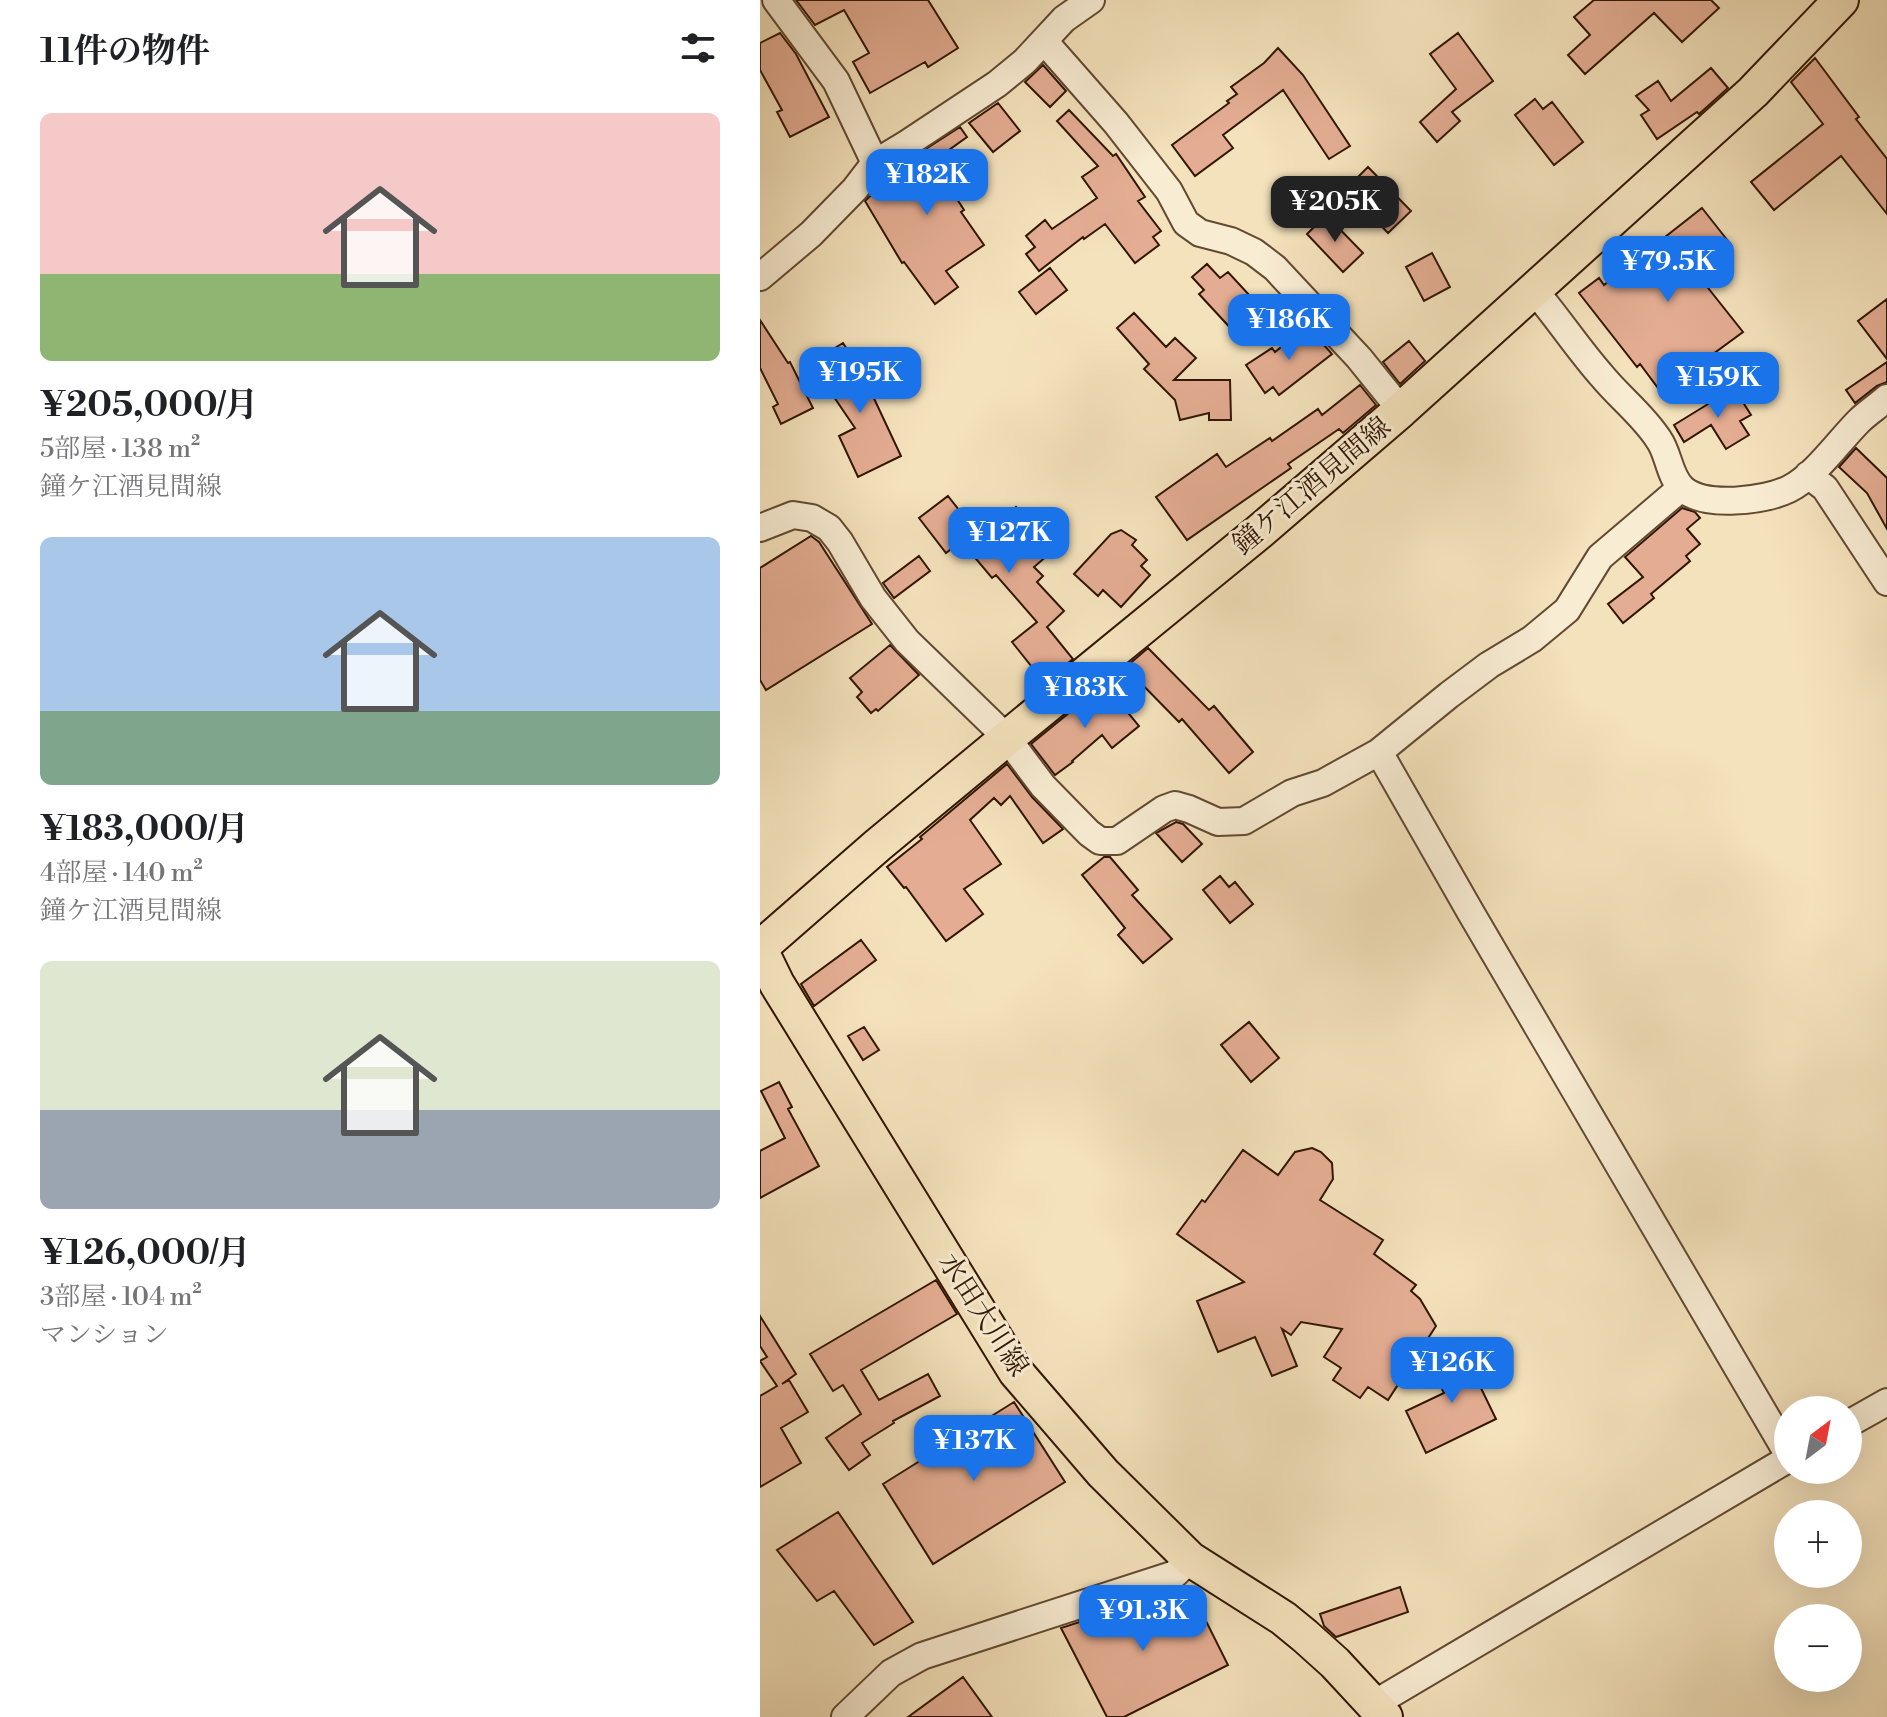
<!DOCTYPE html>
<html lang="ja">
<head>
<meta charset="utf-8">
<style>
	:root { --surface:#fff; --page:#f6f6f6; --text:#202124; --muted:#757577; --accent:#1a73e8 }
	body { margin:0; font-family:"Libre Bodoni","Noto Serif JP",serif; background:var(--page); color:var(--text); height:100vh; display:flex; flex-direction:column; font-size:30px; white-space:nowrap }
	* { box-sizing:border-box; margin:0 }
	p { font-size:26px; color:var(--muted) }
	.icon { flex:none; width:44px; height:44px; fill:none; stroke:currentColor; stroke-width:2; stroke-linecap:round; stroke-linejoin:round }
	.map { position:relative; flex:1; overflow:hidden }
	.panel { display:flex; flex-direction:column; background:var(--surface); width:760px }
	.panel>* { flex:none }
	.needle { width:52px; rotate:32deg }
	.fabs { position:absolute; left:1014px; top:1396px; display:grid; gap:16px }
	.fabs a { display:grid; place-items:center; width:88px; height:88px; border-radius:50%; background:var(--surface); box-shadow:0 8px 32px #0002; font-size:40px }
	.price { position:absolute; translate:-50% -68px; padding:0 18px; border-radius:16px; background:var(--accent); color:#fff; font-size:26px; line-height:52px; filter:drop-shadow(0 2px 4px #0008) }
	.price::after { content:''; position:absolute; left:50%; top:48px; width:24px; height:18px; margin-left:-12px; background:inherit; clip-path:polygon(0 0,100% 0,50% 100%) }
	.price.active { background:#222; color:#fff }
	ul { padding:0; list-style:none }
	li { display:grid; align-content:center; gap:16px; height:424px; padding:0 40px }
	li span { display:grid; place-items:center; height:248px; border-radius:12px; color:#555 }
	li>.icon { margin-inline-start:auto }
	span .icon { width:144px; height:144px; fill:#fffc; stroke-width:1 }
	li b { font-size:34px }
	h2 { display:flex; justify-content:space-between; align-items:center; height:96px; padding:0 40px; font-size:34px }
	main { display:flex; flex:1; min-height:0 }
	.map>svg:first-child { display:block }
</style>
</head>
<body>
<main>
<section class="panel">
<h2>11件の物件<svg class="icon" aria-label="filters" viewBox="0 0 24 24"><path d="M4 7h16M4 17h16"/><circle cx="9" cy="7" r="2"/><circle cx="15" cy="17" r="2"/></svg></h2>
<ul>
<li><span style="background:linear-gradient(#f6c9c9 65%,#8fb573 0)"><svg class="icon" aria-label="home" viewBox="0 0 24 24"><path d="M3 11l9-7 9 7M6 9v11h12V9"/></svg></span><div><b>¥205,000/月</b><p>5部屋 · 138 m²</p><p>鐘ケ江酒見間線</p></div></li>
<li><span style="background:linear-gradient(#a9c7e8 70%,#7fa58c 0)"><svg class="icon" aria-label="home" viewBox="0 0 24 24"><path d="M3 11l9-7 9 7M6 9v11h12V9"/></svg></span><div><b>¥183,000/月</b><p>4部屋 · 140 m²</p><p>鐘ケ江酒見間線</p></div></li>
<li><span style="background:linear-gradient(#dfe7d0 60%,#9aa5b1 0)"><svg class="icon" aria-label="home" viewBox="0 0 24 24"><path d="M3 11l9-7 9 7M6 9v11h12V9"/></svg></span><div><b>¥126,000/月</b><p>3部屋 · 104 m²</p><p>マンション</p></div></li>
</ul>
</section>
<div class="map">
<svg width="1127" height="1717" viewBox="0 0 1127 1717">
	<rect width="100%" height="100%" fill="#f4e2bc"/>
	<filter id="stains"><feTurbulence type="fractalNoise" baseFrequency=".0025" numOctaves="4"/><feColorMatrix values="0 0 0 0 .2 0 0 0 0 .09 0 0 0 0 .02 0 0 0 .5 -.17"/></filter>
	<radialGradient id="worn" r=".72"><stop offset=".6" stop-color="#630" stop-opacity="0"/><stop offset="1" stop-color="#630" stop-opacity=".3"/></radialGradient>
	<path fill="#e4ad93" stroke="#311603" stroke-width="2" d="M 36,0 L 168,0 L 198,48 L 168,67 L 165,62 L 110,93 L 93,62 L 109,53 L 84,10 L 55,25 Z
		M 834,0 L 951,0 L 959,8 L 922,42 L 894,13 L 825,74 L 808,55 L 830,35 L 814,17 Z
		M 20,33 L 36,54 L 69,117 L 30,137 L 17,112 L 22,110 L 0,70 L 0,43 Z
		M 698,33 L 733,81 L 692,112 L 700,121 L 677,142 L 660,122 L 696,89 L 670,54 Z
		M 518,48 L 543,75 L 590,146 L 569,159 L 523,90 L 463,135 L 473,148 L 435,176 L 412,145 L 469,103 L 467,101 L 477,94 L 471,87 L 504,63 Z
		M 1055,58 L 1099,117 L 1096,119 L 1127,159 L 1127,214 L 1081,156 L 1014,210 L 991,182 L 1063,124 L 1031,82 Z
		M 283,65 L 306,91 L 290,107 L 265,82 Z
		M 951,68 L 968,88 L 939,114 L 937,112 L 897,139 L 881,115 L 889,110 L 876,96 L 898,81 L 911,101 Z
		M 775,99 L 783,109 L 792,102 L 823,142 L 794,165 L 755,115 Z
		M 238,103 L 260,131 L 233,152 L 209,123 Z
		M 309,110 L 353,156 L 356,154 L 385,197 L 378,201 L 401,231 L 393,237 L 399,245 L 375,263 L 345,224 L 324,239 L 323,237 L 279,271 L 266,254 L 275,247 L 266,236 L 285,220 L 292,229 L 337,198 L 322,177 L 338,166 L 297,121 Z
		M 200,127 L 207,137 L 189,150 L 200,164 L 183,177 L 204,210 L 201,212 L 224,245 L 186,271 L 198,287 L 175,304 L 144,262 L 142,263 L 105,201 L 109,197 L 136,181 L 130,172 Z
		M 608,167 L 651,211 L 628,233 L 586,189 Z
		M 942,208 L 972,246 L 937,274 L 983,332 L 901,392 L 880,364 L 877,367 L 819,293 L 839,278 L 844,285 Z
		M 566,215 L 603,253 L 583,272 L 547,234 Z
		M 672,253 L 690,287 L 664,301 L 646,267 Z
		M 447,264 L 460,278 L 468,272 L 502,309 L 475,333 L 439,294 L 444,290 L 432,277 Z
		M 290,268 L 307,290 L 276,314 L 259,292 Z
		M 1127,299 L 1127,359 L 1098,321 Z
		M 374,313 L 406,347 L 415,338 L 436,358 L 414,380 L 470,380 L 471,420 L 449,420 L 449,413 L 420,420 L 415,400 L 384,369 L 389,364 L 357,328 Z
		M 0,320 L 28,363 L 30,362 L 53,408 L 21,424 L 13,407 L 18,404 L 0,368 Z
		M 547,326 L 572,354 L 519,395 L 513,387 L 505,393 L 486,365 L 512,348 L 515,352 Z
		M 649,341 L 665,361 L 640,384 L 623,362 Z
		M 83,343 L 114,391 L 111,392 L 141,456 L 98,477 L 79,436 L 95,428 L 74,397 L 82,392 L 60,357 Z
		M 1127,362 L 1127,382 L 1117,386 L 1095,403 L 1086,390 Z
		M 600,385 L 616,405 L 583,433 L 579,429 L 528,464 L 531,468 L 427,540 L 396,497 L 457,454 L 466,467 L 510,438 L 512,441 L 558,409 L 562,415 Z
		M 974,388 L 991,415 L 980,421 L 989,435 L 966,449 L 951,425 L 924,442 L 914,425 Z
		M 1096,448 L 1127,478 L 1127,529 L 1107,493 L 1079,467 Z
		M 188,496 L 221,538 L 256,507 L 281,535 L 275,540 L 288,555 L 274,567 L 283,576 L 277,582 L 304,611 L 287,627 L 313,659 L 284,682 L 252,642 L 277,622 L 236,575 L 232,578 L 201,541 L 186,553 L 159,518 Z
		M 922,508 L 935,512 L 940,518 L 927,529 L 940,544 L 926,556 L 930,561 L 891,594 L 894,598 L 863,623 L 848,604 L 883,577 L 865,557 Z
		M 361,530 L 376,540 L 372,545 L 387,560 L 381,566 L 390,575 L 361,607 L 343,590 L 338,596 L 314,574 L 351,534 Z
		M 51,536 L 59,542 L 112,624 L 6,690 L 0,680 L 0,568 Z
		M 159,556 L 170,571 L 134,598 L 123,583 Z
		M 130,645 L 159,675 L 118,711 L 116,709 L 111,713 L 97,697 L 102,692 L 90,678 Z
		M 388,648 L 449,710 L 454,706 L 493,752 L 469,773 L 422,719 L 419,722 L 368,670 L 369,669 L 367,666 Z
		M 347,687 L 379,726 L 352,748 L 342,735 L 312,761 L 313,762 L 295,775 L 271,744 L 337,690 L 340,693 Z
		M 247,764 L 272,797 L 303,829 L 283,843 L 250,796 L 241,805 L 234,798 L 210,820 L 241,864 L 204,889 L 223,914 L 186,941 L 146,887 L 144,888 L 127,867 L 162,839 L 160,837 Z
		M 416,822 L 423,824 L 442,844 L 422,862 L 396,833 Z
		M 344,857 L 350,857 L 378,890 L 372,895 L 412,939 L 383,963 L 358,935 L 365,928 L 322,875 Z
		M 460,876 L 469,887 L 475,882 L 493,904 L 470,923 L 443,890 Z
		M 101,940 L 116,960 L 54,1006 L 41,984 Z
		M 489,1022 L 519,1058 L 491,1082 L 461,1045 Z
		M 104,1027 L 119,1050 L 103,1060 L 88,1036 Z
		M 19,1082 L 32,1107 L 28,1109 L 59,1166 L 0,1198 L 0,1151 L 25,1138 L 1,1091 Z
		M 552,1148 L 561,1152 L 572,1163 L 573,1179 L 560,1200 L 623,1240 L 614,1254 L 656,1285 L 651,1291 L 660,1299 L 676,1326 L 628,1400 L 608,1387 L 600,1398 L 573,1380 L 581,1368 L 564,1357 L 582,1329 L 541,1322 L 531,1335 L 522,1329 L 537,1366 L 512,1376 L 495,1337 L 458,1352 L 437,1301 L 484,1282 L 417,1234 L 442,1200 L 445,1202 L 483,1150 L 518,1175 L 535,1152 Z
		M 176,1280 L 197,1314 L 101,1370 L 119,1400 L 168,1374 L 180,1396 L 133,1421 L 134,1423 L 102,1443 L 110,1455 L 89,1470 L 66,1438 L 101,1414 L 83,1385 L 73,1391 L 50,1354 Z
		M 0,1316 L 36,1374 L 22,1384 L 29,1380 L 48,1412 L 21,1428 L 41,1463 L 0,1487 L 0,1396 L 17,1386 L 0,1361 L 7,1357 L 0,1346 Z
		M 703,1351 L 736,1419 L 666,1453 L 646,1411 L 684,1393 L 671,1366 Z
		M 254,1402 L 305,1482 L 173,1564 L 123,1484 Z
		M 78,1512 L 153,1622 L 114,1645 L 74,1591 L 57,1601 L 17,1550 Z
		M 640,1587 L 648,1612 L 576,1637 L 564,1626 L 560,1614 Z
		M 415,1591 L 432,1625 L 445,1619 L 468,1665 L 364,1717 L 347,1717 L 301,1628 Z
		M 203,1677 L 232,1717 L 148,1717 Z"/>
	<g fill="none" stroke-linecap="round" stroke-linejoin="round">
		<g stroke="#624931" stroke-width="30">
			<path id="minor" d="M 16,0 L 76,81 L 115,163
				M 284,41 L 356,123 L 409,191 L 426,223 L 440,233 L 471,241 L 494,252 L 515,268 L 599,358 L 641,410
				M 0,277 L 51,234 L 95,189 L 115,163 L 148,143 L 237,84 L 265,61 L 304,19 L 331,0
				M 774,290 C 798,318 818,349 842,376 C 860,398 884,416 899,440 C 909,454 909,477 923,489 C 945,508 1004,501 1029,489 C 1055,476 1078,442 1099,421 C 1107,413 1118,406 1127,398
				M 1048,475 L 1065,488 L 1127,582
				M 0,528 L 33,515 L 52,518 L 69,528 L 80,542 L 113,598 L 147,641 L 247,738 L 283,786 L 329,833 L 340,841 L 357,841 L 404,809 L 415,805 L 429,809 L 458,822 L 484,821 L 532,793 L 563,783 L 619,752 L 689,695 L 729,665 L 772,639 L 807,610 L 840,557 L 921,488
				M 619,752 L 711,913 L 1028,1454
				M 1088,1424 L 1127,1402
				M 614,1704 L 1028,1459
				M 85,1717 L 131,1673 L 162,1656 L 415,1574 L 430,1559"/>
		</g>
		<g stroke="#311603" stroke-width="38">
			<path id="major" d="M 0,948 L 118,845 L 247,738 L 499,532 L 641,410 L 993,92 L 1081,0
				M 0,949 L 17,984 L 256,1372 L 343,1473 L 430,1559 L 523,1618 L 545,1636 L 575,1663 L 625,1717"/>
		</g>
		<use href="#minor" stroke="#f8ecd3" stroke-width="26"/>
		<use href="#major" stroke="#f4e2bc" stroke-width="34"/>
	</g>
	<g text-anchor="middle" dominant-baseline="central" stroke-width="6" stroke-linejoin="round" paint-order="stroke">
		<g font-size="28" fill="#311603" stroke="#f8ecd3">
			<text transform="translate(552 486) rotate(-40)">鐘ケ江酒見間線</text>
			<text transform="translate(223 1315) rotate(57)">水田大川線</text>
		</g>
	</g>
	<rect width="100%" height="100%" filter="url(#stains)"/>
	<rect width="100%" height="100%" fill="url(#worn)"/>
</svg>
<div class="fabs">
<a><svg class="needle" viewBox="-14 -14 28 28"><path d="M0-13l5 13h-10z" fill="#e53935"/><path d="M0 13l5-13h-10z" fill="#757577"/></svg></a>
<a>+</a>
<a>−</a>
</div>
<b class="price" style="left:167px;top:217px">¥182K</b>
<b class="price active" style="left:575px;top:244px">¥205K</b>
<b class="price" style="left:908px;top:304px">¥79.5K</b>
<b class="price" style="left:529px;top:362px">¥186K</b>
<b class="price" style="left:100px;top:415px">¥195K</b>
<b class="price" style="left:958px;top:420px">¥159K</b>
<b class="price" style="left:249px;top:575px">¥127K</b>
<b class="price" style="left:325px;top:730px">¥183K</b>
<b class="price" style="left:692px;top:1405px">¥126K</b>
<b class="price" style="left:214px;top:1483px">¥137K</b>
<b class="price" style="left:383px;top:1653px">¥91.3K</b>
</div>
</main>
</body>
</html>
